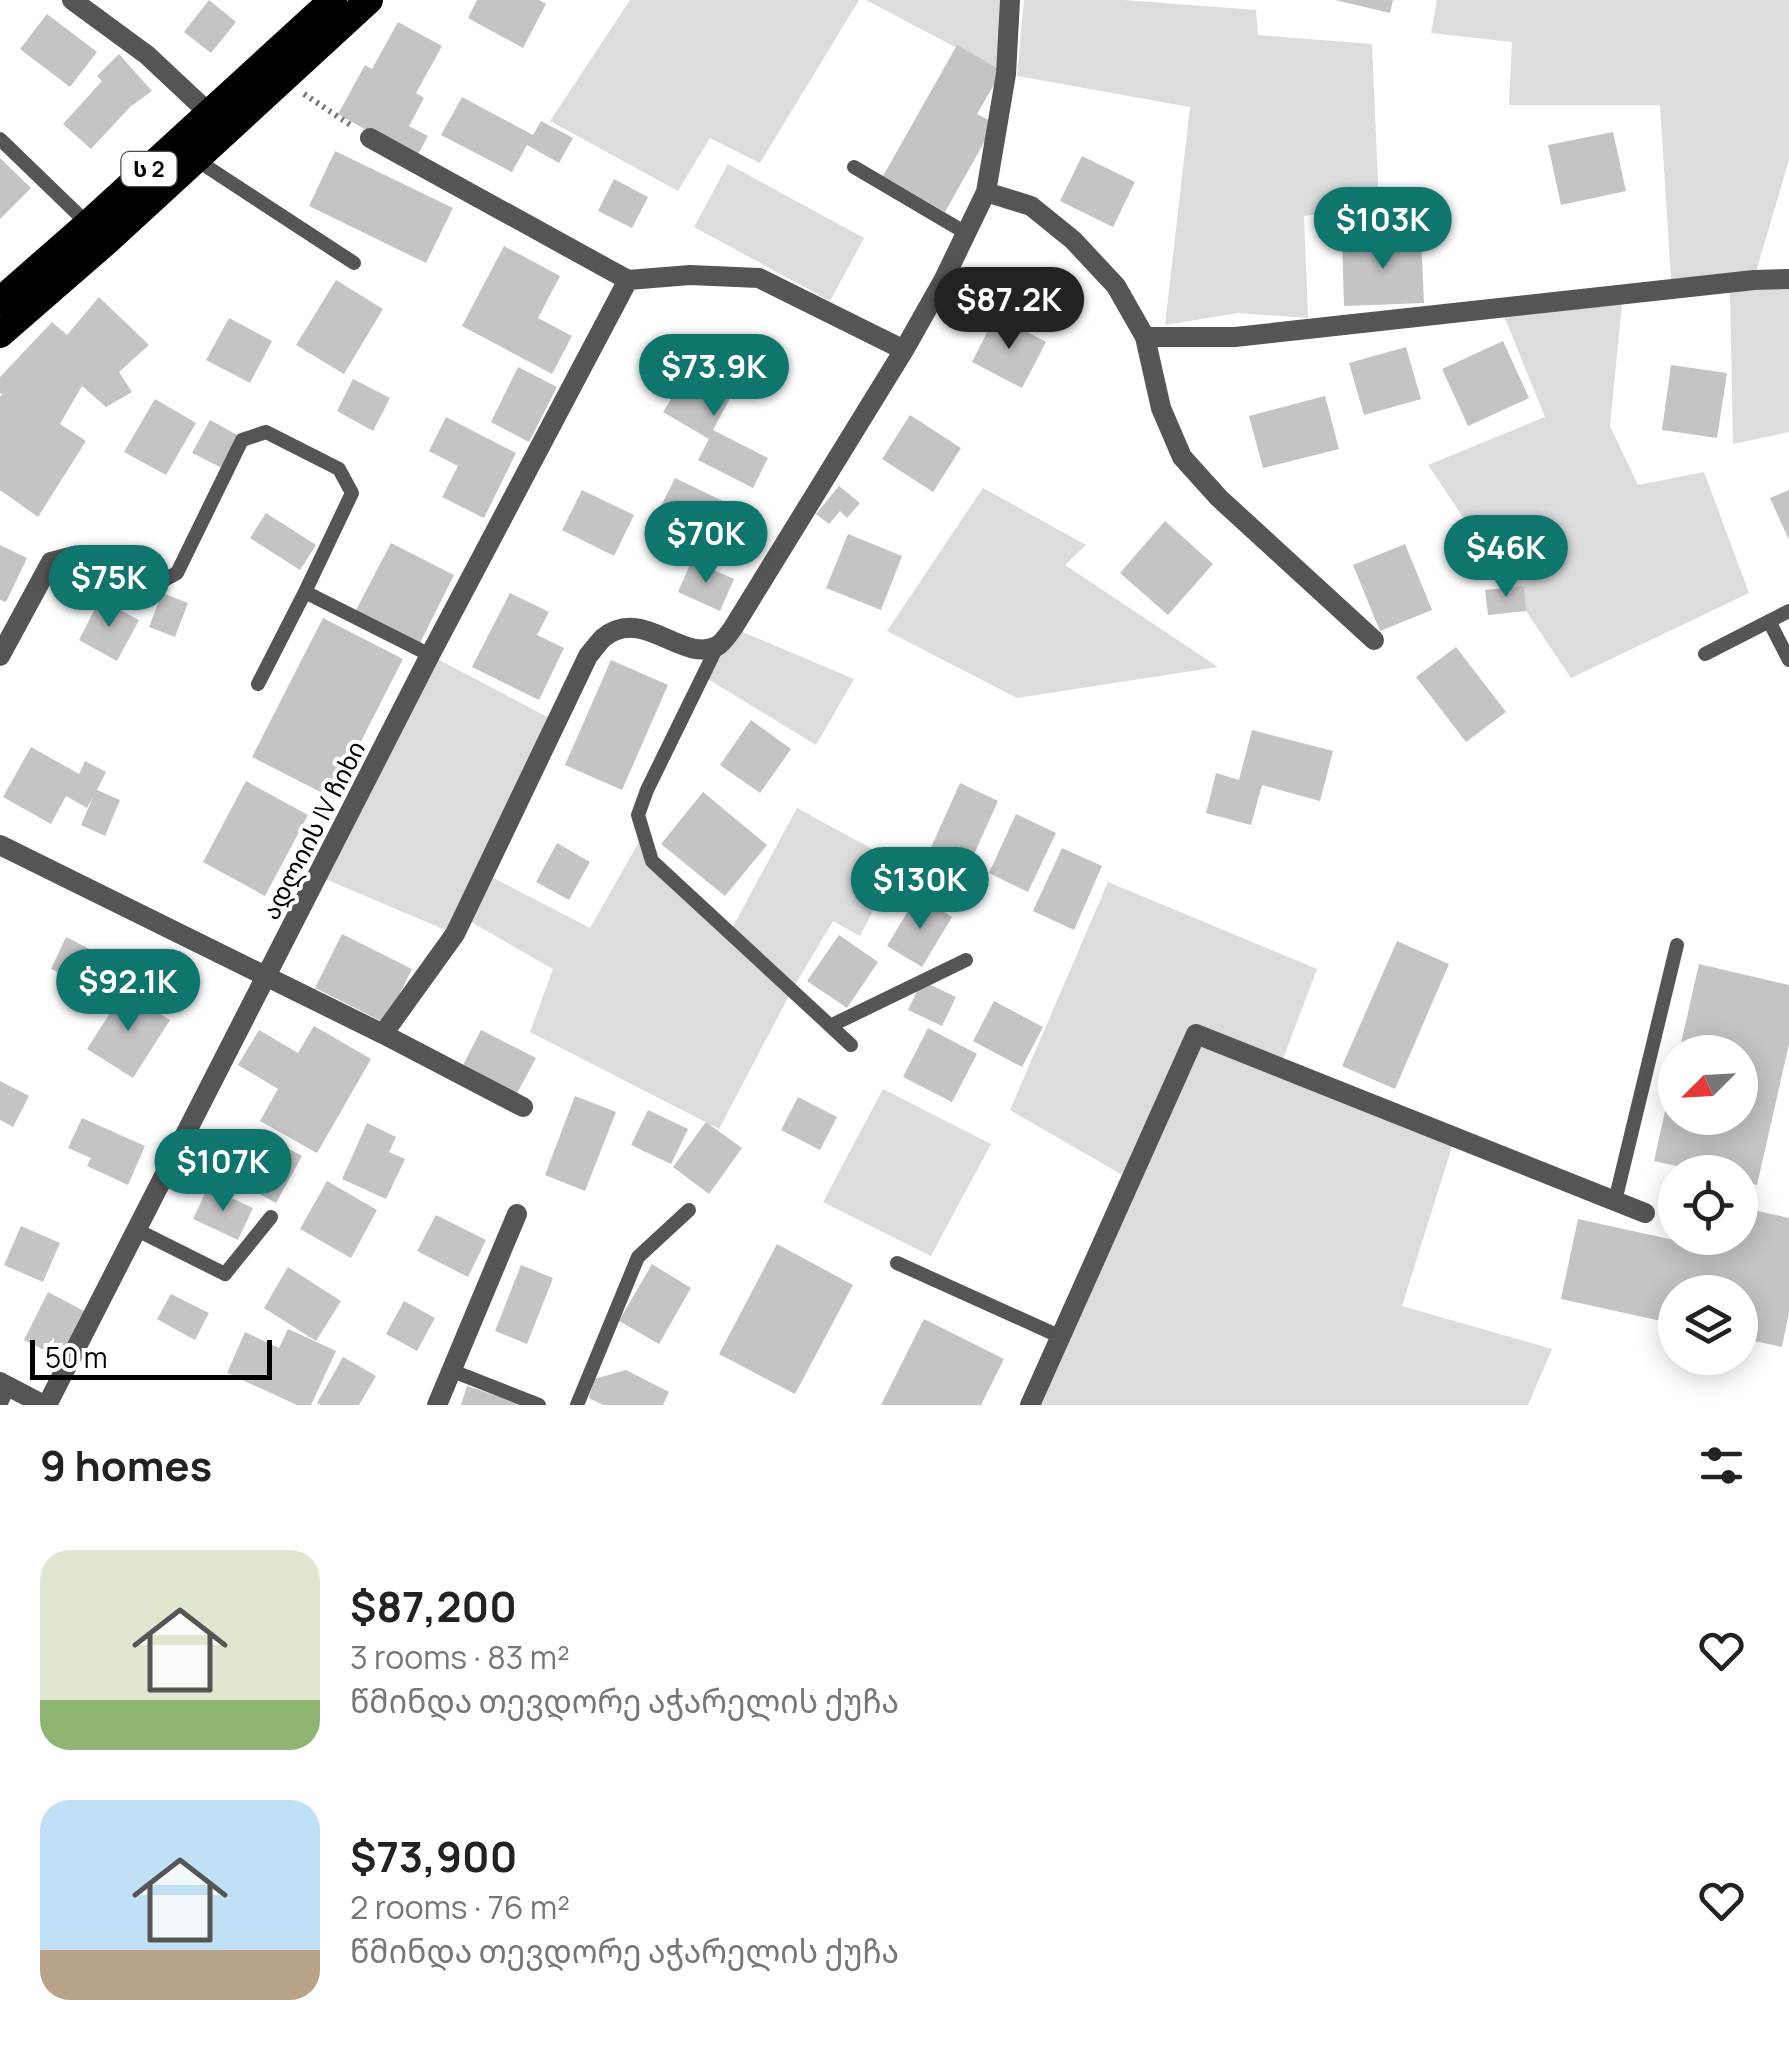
<!DOCTYPE html>
<html lang="en">
<head>
<meta charset="utf-8">
<style>
	:root { --surface:#fff; --page:#f6f6f6; --text:#222; --muted:#767676; --accent:#0f766e }
	body { margin:0; font-family:Manrope,"Noto Sans Georgian",sans-serif; background:var(--page); color:var(--text); height:100vh; display:flex; flex-direction:column; font-size:38px; white-space:nowrap }
	* { box-sizing:border-box; margin:0 }
	p { font-size:32px; color:var(--muted) }
	.icon { flex:none; width:55px; height:55px; fill:none; stroke:currentColor; stroke-width:2; stroke-linecap:round; stroke-linejoin:round }
	.map { position:relative; height:1405px; overflow:hidden }
	.drawer { display:flex; flex-direction:column; background:var(--surface); flex:1 }
	.drawer>* { flex:none }
	.needle { width:65px; rotate:246deg }
	.fabs { position:absolute; left:1658px; top:1035px; display:grid; gap:20px }
	.fabs a { display:grid; place-items:center; width:100px; height:100px; border-radius:50%; background:var(--surface); box-shadow:0 5px 25px #0003; font-size:50px }
	.scale { position:absolute; left:30px; bottom:25px; width:242px; box-sizing:border-box; padding-left:10px; border:5px solid #000; border-top:0; font-size:28px; line-height:35px; white-space:nowrap; color:#000; -webkit-text-stroke:8px #fff; paint-order:stroke }
	.price { position:absolute; translate:-50% -85px; padding:0 22px; border-radius:35px; background:var(--accent); color:#fff; font-size:32px; line-height:65px; filter:drop-shadow(0 2px 5px #0008) }
	.price::after { content:''; position:absolute; left:50%; top:60px; width:30px; height:22px; margin-left:-15px; background:inherit; clip-path:polygon(0 0,100% 0,50% 100%) }
	.price.active { background:#222; color:#fff }
	ul { padding:0; list-style:none }
	li { display:flex; align-items:center; gap:30px; height:250px; padding:0 40px }
	li span { display:grid; place-items:center; flex:none; width:280px; height:200px; border-radius:30px; color:#555 }
	li>.icon { margin-inline-start:auto }
	span .icon { width:120px; height:120px; fill:#fffc; stroke-width:1 }
	li b { font-size:42px }
	h2 { display:flex; justify-content:space-between; align-items:center; height:120px; padding:0 40px; font-size:42px }
	.map>svg:first-child { display:block }
</style>
</head>
<body>
<div class="map">
<svg width="1789" height="1405" viewBox="0 0 1789 1405">
	<rect width="100%" height="100%" fill="#fff"/>
	<path fill="#dcdcdc" d="M 630,0 L 859,0 L 760,163 L 710,138 L 678,191 L 550,121 Z
		M 866,0 L 1010,0 L 1006,74 Z
		M 1024,0 L 1124,0 L 1256,10 L 1258,35 L 1372,44 L 1379,206 L 1304,216 L 1308,318 L 1238,313 L 1165,325 L 1190,107 L 1017,76 Z
		M 1437,0 L 1789,0 L 1789,160 L 1755,275 L 1671,279 L 1660,105 L 1509,105 L 1512,42 L 1431,33 Z
		M 728,164 L 864,238 L 830,301 L 694,227 Z
		M 1789,287 L 1789,432 L 1733,444 L 1730,292 Z
		M 1622,304 L 1610,426 L 1638,485 L 1704,472 L 1749,593 L 1571,678 L 1428,465 L 1545,417 L 1504,316 Z
		M 983,488 L 1086,545 L 1065,565 L 1218,667 L 1017,698 L 887,631 Z
		M 733,628 L 854,679 L 816,745 L 703,676 Z
		M 430,655 L 555,721 L 484,873 L 590,928 L 643,835 L 653,861 L 730,932 L 797,808 L 898,863 L 860,936 L 833,921 L 792,990 L 719,1129 L 530,1032 L 553,969 L 464,918 L 455,934 L 318,876 Z
		M 1108,882 L 1317,969 L 1280,1067 L 1455,1137 L 1402,1306 L 1552,1349 L 1528,1405 L 1030,1405 L 1131,1180 L 1010,1110 Z
		M 883,1089 L 991,1144 L 931,1256 L 823,1202 Z"/>
	<path fill="#c4c4c4" d="M 209,0 L 236,22 L 211,53 L 184,32 Z
		M 477,0 L 539,0 L 546,4 L 523,48 L 468,18 Z
		M 1335,0 L 1393,0 L 1390,13 Z
		M 47,14 L 97,52 L 70,87 L 20,49 Z
		M 398,22 L 442,46 L 416,93 L 424,98 L 409,126 L 428,136 L 416,158 L 338,114 L 365,65 L 372,69 Z
		M 957,45 L 1002,71 L 977,114 L 995,123 L 945,212 L 883,176 Z
		M 119,54 L 152,91 L 130,107 L 91,149 L 63,124 L 102,81 L 97,76 Z
		M 462,97 L 533,135 L 541,121 L 573,138 L 559,163 L 527,145 L 512,172 L 441,135 Z
		M 1613,132 L 1626,191 L 1561,205 L 1548,145 Z
		M 335,151 L 453,208 L 426,263 L 309,206 Z
		M 1082,156 L 1135,182 L 1113,227 L 1060,201 Z
		M 0,158 L 31,188 L 0,219 Z
		M 614,179 L 648,197 L 632,228 L 598,211 Z
		M 1421,238 L 1424,303 L 1344,306 L 1342,240 Z
		M 504,246 L 560,276 L 538,318 L 572,336 L 552,374 L 462,326 Z
		M 336,280 L 383,309 L 344,374 L 296,345 Z
		M 99,297 L 149,345 L 119,372 L 132,392 L 106,407 L 82,386 L 60,424 L 86,441 L 38,517 L 0,490 L 0,397 L 2,394 L 0,393 L 0,377 L 52,322 L 67,335 Z
		M 996,315 L 1046,342 L 1022,388 L 972,362 Z
		M 229,318 L 272,341 L 250,383 L 206,360 Z
		M 1503,341 L 1529,398 L 1468,426 L 1442,369 Z
		M 1406,347 L 1421,399 L 1364,415 L 1349,363 Z
		M 700,353 L 741,378 L 713,430 L 768,458 L 753,488 L 698,460 L 709,439 L 663,412 Z
		M 1671,365 L 1727,373 L 1717,438 L 1662,430 Z
		M 518,367 L 557,387 L 529,442 L 491,422 Z
		M 353,379 L 390,398 L 373,431 L 337,411 Z
		M 1325,396 L 1339,449 L 1263,468 L 1249,416 Z
		M 155,399 L 196,423 L 166,475 L 124,452 Z
		M 910,415 L 961,448 L 933,492 L 882,459 Z
		M 446,417 L 516,453 L 484,518 L 442,497 L 458,466 L 429,451 Z
		M 210,420 L 241,437 L 224,469 L 192,453 Z
		M 675,478 L 727,503 L 698,561 L 646,536 Z
		M 839,486 L 860,503 L 847,518 L 840,511 L 829,524 L 816,514 Z
		M 582,490 L 634,515 L 614,556 L 562,530 Z
		M 1789,490 L 1789,540 L 1770,498 Z
		M 266,513 L 316,545 L 300,570 L 250,538 Z
		M 1165,521 L 1213,564 L 1168,615 L 1120,573 Z
		M 848,534 L 902,556 L 881,610 L 826,588 Z
		M 391,543 L 454,575 L 418,647 L 354,614 Z
		M 1405,544 L 1432,610 L 1380,631 L 1353,565 Z
		M 0,545 L 27,558 L 6,602 L 0,600 Z
		M 692,560 L 734,579 L 720,611 L 678,592 Z
		M 1524,586 L 1526,611 L 1488,615 L 1485,590 Z
		M 162,593 L 188,603 L 175,637 L 149,627 Z
		M 510,593 L 549,612 L 537,635 L 564,648 L 539,700 L 472,667 Z
		M 100,599 L 139,620 L 117,661 L 79,640 Z
		M 323,618 L 403,659 L 332,798 L 252,757 Z
		M 1456,647 L 1506,712 L 1466,742 L 1416,677 Z
		M 611,660 L 668,685 L 622,790 L 565,765 Z
		M 751,720 L 791,749 L 760,793 L 720,765 Z
		M 1252,730 L 1333,751 L 1320,801 L 1262,785 L 1251,825 L 1206,813 L 1216,773 L 1239,780 Z
		M 31,747 L 79,774 L 85,761 L 106,772 L 97,790 L 120,800 L 105,836 L 81,825 L 94,795 L 87,808 L 66,796 L 51,824 L 3,797 Z
		M 246,781 L 308,815 L 265,896 L 203,862 Z
		M 960,783 L 998,801 L 966,872 L 928,854 Z
		M 703,792 L 767,845 L 725,896 L 661,844 Z
		M 1016,814 L 1056,833 L 1028,892 L 989,873 Z
		M 557,843 L 590,862 L 569,900 L 536,882 Z
		M 1062,848 L 1102,866 L 1074,930 L 1033,911 Z
		M 917,896 L 952,917 L 922,967 L 887,946 Z
		M 342,934 L 412,969 L 385,1023 L 315,988 Z
		M 839,935 L 878,962 L 847,1008 L 807,981 Z
		M 66,937 L 101,955 L 85,986 L 51,969 Z
		M 1397,941 L 1449,964 L 1395,1089 L 1342,1066 Z
		M 1699,964 L 1789,985 L 1789,1044 L 1757,1185 L 1740,1181 L 1740,1172 L 1704,1172 L 1654,1161 L 1673,1075 L 1675,1118 L 1740,1118 L 1740,1052 L 1679,1052 Z
		M 922,981 L 956,997 L 942,1026 L 908,1010 Z
		M 124,991 L 170,1020 L 133,1078 L 87,1049 Z
		M 994,1001 L 1043,1027 L 1022,1067 L 973,1041 Z
		M 314,1026 L 371,1059 L 317,1153 L 260,1121 L 278,1089 L 238,1065 L 259,1030 L 298,1053 Z
		M 928,1028 L 977,1054 L 952,1102 L 903,1077 Z
		M 481,1030 L 536,1058 L 514,1099 L 460,1071 Z
		M 0,1081 L 29,1096 L 13,1127 L 0,1120 Z
		M 575,1096 L 616,1112 L 585,1191 L 545,1175 Z
		M 798,1097 L 837,1117 L 820,1150 L 781,1130 Z
		M 648,1110 L 688,1129 L 671,1164 L 631,1145 Z
		M 82,1118 L 145,1146 L 128,1185 L 87,1166 L 91,1158 L 68,1148 Z
		M 706,1122 L 742,1148 L 709,1194 L 673,1167 Z
		M 367,1123 L 396,1137 L 389,1152 L 405,1159 L 386,1199 L 342,1179 Z
		M 260,1133 L 302,1156 L 276,1203 L 235,1180 Z
		M 327,1181 L 377,1210 L 351,1258 L 300,1229 Z
		M 208,1187 L 253,1208 L 238,1240 L 193,1219 Z
		M 1740,1207 L 1789,1218 L 1789,1312 L 1782,1347 L 1740,1338 L 1740,1292 L 1675,1292 L 1675,1324 L 1561,1299 L 1578,1219 L 1724,1251 L 1727,1238 L 1740,1238 Z
		M 436,1215 L 486,1240 L 468,1277 L 417,1251 Z
		M 21,1226 L 60,1243 L 43,1282 L 4,1265 Z
		M 777,1244 L 853,1285 L 795,1394 L 719,1354 Z
		M 652,1264 L 691,1288 L 659,1344 L 619,1321 Z
		M 521,1265 L 553,1278 L 527,1344 L 495,1331 Z
		M 288,1267 L 341,1301 L 316,1341 L 264,1308 Z
		M 48,1292 L 86,1312 L 62,1359 L 24,1340 Z
		M 171,1294 L 209,1313 L 195,1340 L 157,1319 Z
		M 404,1301 L 435,1318 L 417,1351 L 386,1334 Z
		M 924,1319 L 1004,1359 L 981,1405 L 881,1405 Z
		M 288,1329 L 336,1351 L 311,1405 L 297,1405 L 227,1373 L 245,1332 L 279,1348 Z
		M 343,1357 L 376,1376 L 359,1405 L 321,1405 L 317,1403 Z
		M 626,1370 L 669,1392 L 663,1405 L 603,1405 L 589,1398 L 594,1379 Z
		M 467,1386 L 522,1404 L 522,1405 L 461,1405 Z"/>
	<g fill="none" stroke-linecap="round" stroke-linejoin="round">
		<path stroke="#777" stroke-width="6" stroke-dasharray="2.5 5" stroke-linecap="butt" d="M 304,94 L 352,126"/>
		<path stroke="#555" stroke-width="14" d="M 0,139 L 88,224
			M 195,159 L 354,263
			M 854,167 L 966,233
			M 153,586 L 177,573 L 242,440 L 266,432 L 339,469 L 352,493 L 305,592 L 430,655
			M 1769,621 L 1789,660
			M 718,645 L 647,790 L 638,815 L 652,861 L 851,1045
			M 1705,654 L 1789,611
			M 258,684 L 305,592
			M 830,1026 L 966,960
			M 1615,1201 L 1677,945
			M 137,1230 L 225,1274 L 271,1217
			M 897,1263 L 1061,1337
			M 450,1370 L 539,1405
			M 0,1405 L 9,1386
			M 577,1405 L 638,1257 L 689,1210"/>
		<path stroke="#555" stroke-width="20" d="M 72,0 L 147,55 L 210,114
			M 370,138 L 628,280 L 690,275 L 759,278 L 904,350
			M 986,192 L 1031,206 L 1073,240 L 1116,286 L 1145,337 L 1235,337 L 1754,280 L 1789,279
			M 1145,337 L 1161,408 L 1182,457 L 1219,498 L 1374,640
			M 0,656 L 51,562 L 74,556 L 153,586
			M 0,845 L 383,1034 L 455,934 L 588,656 C 593,650 598,643 603,638 C 643,605 682,664 717,646 C 723,643 729,633 733,628 L 904,350 L 943,281 L 986,192 L 1006,74 L 1010,0
			M 383,1034 L 523,1107
			M 0,1382 L 44,1405
			M 47,1405 L 430,655 L 628,280
			M 437,1405 L 517,1214
			M 1030,1405 L 1196,1034 L 1645,1213"/>
		<path stroke="#000" stroke-width="28" d="M 0,301 L 88,224 L 333,0
			M 0,334 L 108,240 L 369,0"/>
	</g>
	<g text-anchor="middle" dominant-baseline="central" stroke-width="8" stroke-linejoin="round" paint-order="stroke">
		<rect fill="#fff" stroke="#4c4c4c" stroke-width="2.5" x="121.5" y="152" width="55" height="34" rx="8"/>
		<g font-size="22" font-weight="bold" fill="#000">
			<text x="149" y="169">ს 2</text>
		</g>
		<g font-size="25" fill="#000" stroke="#fff">
			<text transform="translate(313 830) rotate(-63)">ადლიის IV ჩიხი</text>
		</g>
	</g>
</svg>
<div class="fabs">
<a><svg class="needle" viewBox="-14 -14 28 28"><path d="M0-13l5 13h-10z" fill="#e53935"/><path d="M0 13l5-13h-10z" fill="#767676"/></svg></a>
<a><svg class="icon" aria-label="locate" viewBox="0 0 24 24"><circle cx="12" cy="12" r="6"/><path d="M12 2v4M12 18v4M2 12h4M18 12h4"/></svg></a>
<a><svg class="icon" aria-label="layers" viewBox="0 0 24 24"><path d="M12 4l9 5-9 5-9-5zM3 14l9 5 9-5"/></svg></a>
</div>
<div class="scale">50 m</div>
<b class="price" style="left:1383px;top:272px">$103K</b>
<b class="price active" style="left:1009px;top:352px">$87.2K</b>
<b class="price" style="left:714px;top:419px">$73.9K</b>
<b class="price" style="left:706px;top:586px">$70K</b>
<b class="price" style="left:1506px;top:600px">$46K</b>
<b class="price" style="left:109px;top:630px">$75K</b>
<b class="price" style="left:920px;top:932px">$130K</b>
<b class="price" style="left:128px;top:1034px">$92.1K</b>
<b class="price" style="left:223px;top:1214px">$107K</b>
</div>
<section class="drawer">
<h2>9 homes<svg class="icon" aria-label="filters" viewBox="0 0 24 24"><path d="M4 7h16M4 17h16"/><circle cx="9" cy="7" r="2"/><circle cx="15" cy="17" r="2"/></svg></h2>
<ul>
<li><span style="background:linear-gradient(#dfe7d0 75%,#8fb573 0)"><svg class="icon" aria-label="home" viewBox="0 0 24 24"><path d="M3 11l9-7 9 7M6 9v11h12V9"/></svg></span><div><b>$87,200</b><p>3 rooms · 83 m²</p><p>წმინდა თევდორე აჭარელის ქუჩა</p></div><svg class="icon" aria-label="heart" viewBox="0 0 24 24"><path d="M12 20l-8-8c-3-5 5-10 8-4 3-6 11-1 8 4z"/></svg></li>
<li><span style="background:linear-gradient(#bfe0f5 75%,#b9a48a 0)"><svg class="icon" aria-label="home" viewBox="0 0 24 24"><path d="M3 11l9-7 9 7M6 9v11h12V9"/></svg></span><div><b>$73,900</b><p>2 rooms · 76 m²</p><p>წმინდა თევდორე აჭარელის ქუჩა</p></div><svg class="icon" aria-label="heart" viewBox="0 0 24 24"><path d="M12 20l-8-8c-3-5 5-10 8-4 3-6 11-1 8 4z"/></svg></li>
</ul>
</section>
</body>
</html>
